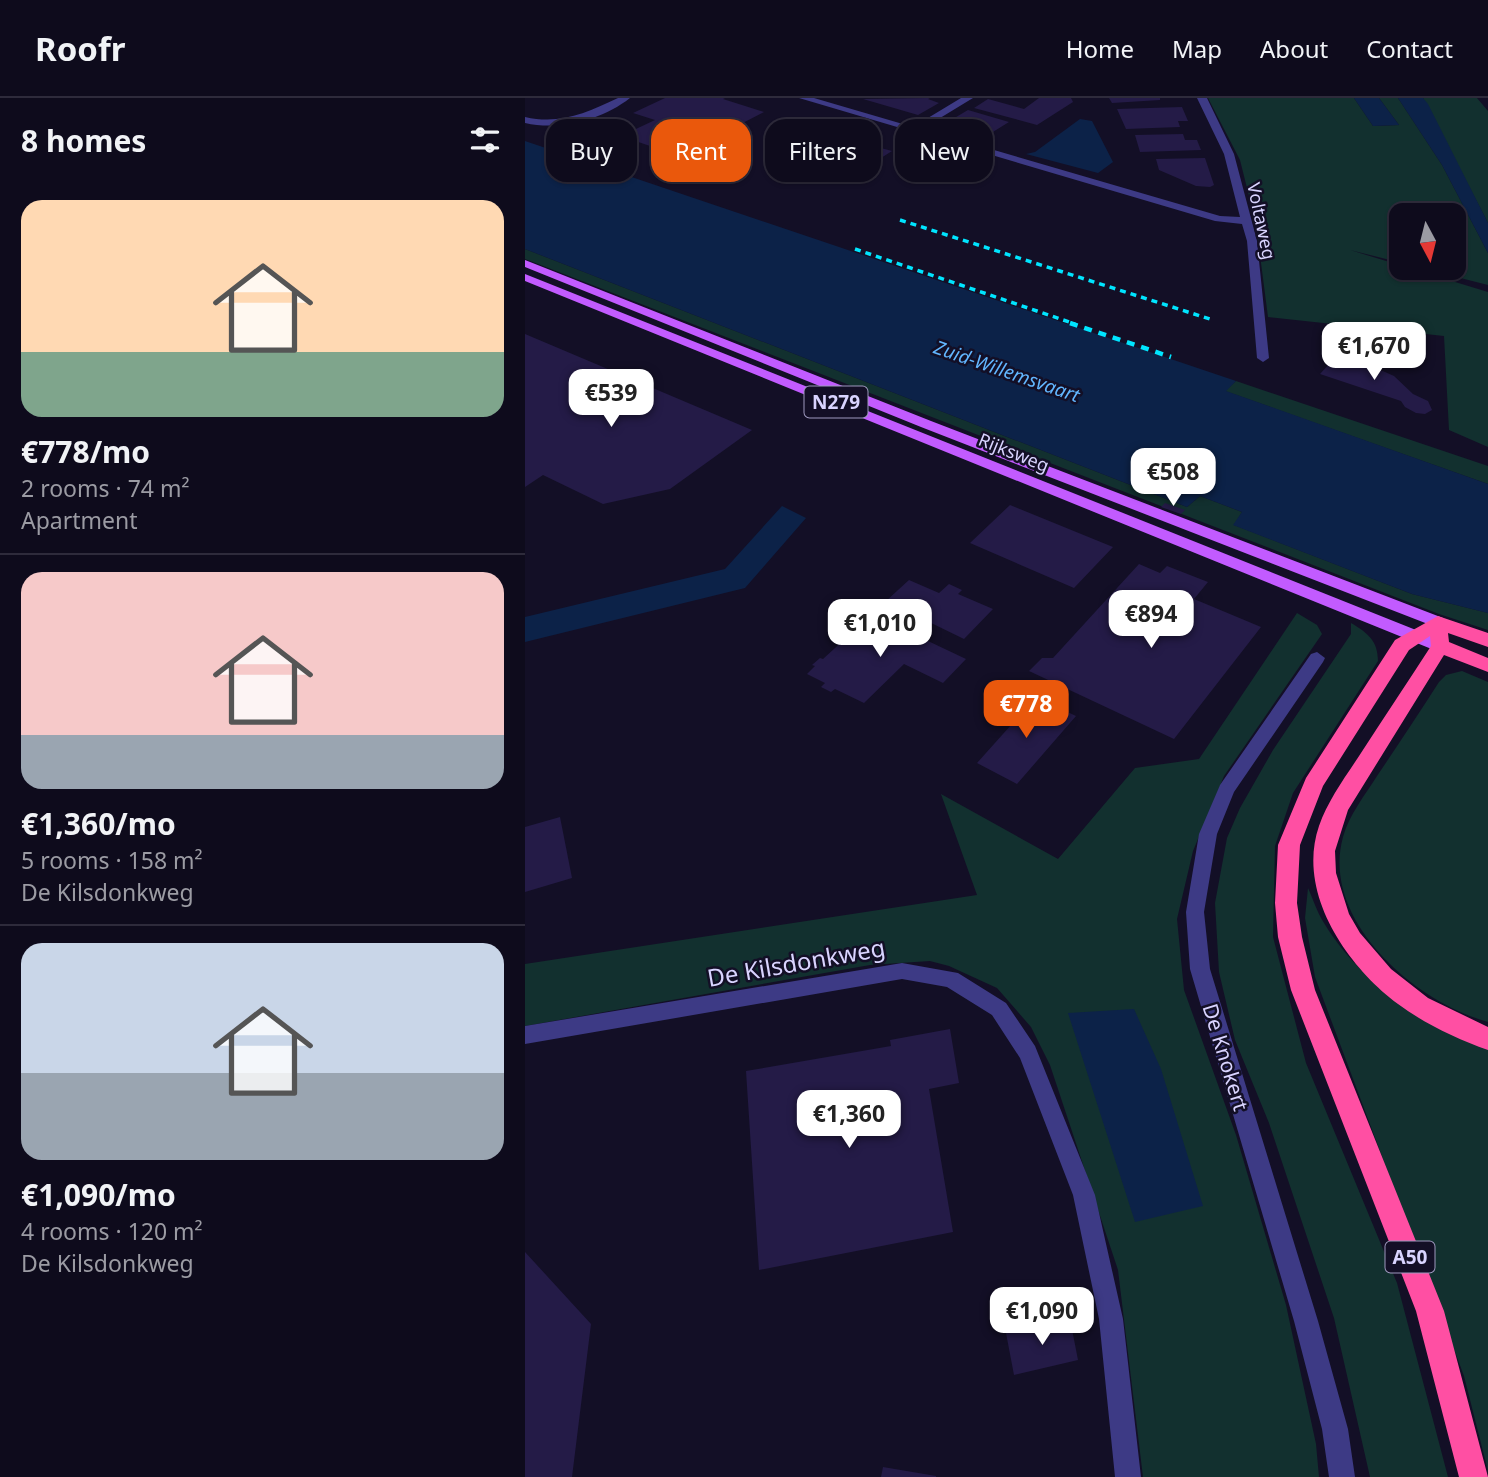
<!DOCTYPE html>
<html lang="en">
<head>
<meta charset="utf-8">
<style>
	:root { --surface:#0e0b1c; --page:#1c1929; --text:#f1f3f6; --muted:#9b9ba3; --line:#2e2b3b; --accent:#ea580c }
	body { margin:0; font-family:"Noto Sans",sans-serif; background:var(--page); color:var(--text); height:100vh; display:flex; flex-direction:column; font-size:26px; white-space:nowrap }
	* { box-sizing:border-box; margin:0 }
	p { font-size:23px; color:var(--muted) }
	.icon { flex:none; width:38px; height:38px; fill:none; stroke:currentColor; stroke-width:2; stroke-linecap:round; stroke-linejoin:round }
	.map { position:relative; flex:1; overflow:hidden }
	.panel { display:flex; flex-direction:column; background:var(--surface); width:525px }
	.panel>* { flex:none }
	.hud { position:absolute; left:21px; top:21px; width:665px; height:63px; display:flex; gap:14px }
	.needle { width:46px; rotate:173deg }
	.buttons { position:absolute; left:864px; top:105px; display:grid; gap:14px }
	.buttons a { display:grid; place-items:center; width:77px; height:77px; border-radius:14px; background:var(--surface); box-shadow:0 2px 5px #0004,0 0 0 2px var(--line); font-size:35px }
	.price { position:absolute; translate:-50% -60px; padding:0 16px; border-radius:14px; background:#fff; color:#222; font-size:23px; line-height:46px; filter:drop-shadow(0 2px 4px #0008) }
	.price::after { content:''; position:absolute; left:50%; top:42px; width:21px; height:16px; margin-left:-10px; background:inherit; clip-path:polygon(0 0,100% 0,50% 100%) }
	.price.selected { background:var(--accent); color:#fff }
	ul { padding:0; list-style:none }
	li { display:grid; align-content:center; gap:14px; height:371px; padding:0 21px }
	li+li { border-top:2px solid var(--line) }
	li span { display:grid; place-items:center; height:217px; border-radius:21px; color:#555 }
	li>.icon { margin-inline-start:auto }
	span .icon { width:126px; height:126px; fill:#fffc; stroke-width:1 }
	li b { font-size:30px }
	h2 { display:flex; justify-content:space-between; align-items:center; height:84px; padding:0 21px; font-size:30px }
	.pill { padding:0 24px; border-radius:21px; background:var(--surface); box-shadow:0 2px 5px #0004,0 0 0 2px var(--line); font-size:24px; line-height:63px }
	.pill.selected { background:var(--accent); color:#fff }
	header { display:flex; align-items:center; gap:42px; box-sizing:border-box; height:98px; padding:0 35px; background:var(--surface); border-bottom:2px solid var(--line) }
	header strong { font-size:33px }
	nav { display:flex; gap:38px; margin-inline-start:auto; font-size:24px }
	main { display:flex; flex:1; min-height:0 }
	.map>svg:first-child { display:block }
</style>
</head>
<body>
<header>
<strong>Roofr</strong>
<nav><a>Home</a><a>Map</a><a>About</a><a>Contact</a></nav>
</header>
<main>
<section class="panel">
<h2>8 homes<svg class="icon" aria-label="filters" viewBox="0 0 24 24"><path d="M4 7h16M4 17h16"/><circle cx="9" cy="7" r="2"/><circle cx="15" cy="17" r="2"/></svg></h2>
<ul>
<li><span style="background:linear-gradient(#ffd9b3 70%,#7fa58c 0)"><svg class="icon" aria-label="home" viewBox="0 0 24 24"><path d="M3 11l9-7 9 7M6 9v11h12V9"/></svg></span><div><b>€778/mo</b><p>2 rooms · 74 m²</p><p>Apartment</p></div></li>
<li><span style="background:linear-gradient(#f6c9c9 75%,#9aa5b1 0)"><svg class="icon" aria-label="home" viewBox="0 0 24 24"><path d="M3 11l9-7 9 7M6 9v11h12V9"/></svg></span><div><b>€1,360/mo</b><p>5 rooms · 158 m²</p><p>De Kilsdonkweg</p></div></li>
<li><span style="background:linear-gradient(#c9d6e8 60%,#9aa5b1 0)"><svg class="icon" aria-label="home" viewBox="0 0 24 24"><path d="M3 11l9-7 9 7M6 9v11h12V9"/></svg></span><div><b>€1,090/mo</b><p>4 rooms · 120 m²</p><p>De Kilsdonkweg</p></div></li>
</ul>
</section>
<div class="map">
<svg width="963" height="1379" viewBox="0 0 963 1379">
	<rect width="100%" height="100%" fill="#130f26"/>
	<path fill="#12302f" d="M 683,0 L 829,0 L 848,28 L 874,27 L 854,0 L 873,0 L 917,67 L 963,155 L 963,187 L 896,170 L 929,170 L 929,117 L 877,117 L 877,165 L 825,152 L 963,194 L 963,349 L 924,332 L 919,238 L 743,219 L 731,126 L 715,62 Z
		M 898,0 L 952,0 L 963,13 L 963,125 Z
		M 0,151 L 662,409 L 675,398 L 717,414 L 709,427 L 887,496 L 963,515 L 963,532 L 914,516 L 8,164 L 0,161 Z
		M 711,283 L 963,368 L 963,386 L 700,293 Z
		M 772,515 L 792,527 L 797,536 L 699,678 L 668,753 L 652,821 L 659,892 L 711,1037 L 761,1207 L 791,1346 L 794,1379 L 618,1379 L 593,1172 L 525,967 L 506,929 L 472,890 L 424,868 L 405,863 L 345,867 L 0,928 L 0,866 L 452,797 L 416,696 L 533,761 L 610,670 L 674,661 Z
		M 826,525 C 843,535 853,543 853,563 L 768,695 L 750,748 L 748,839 L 781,965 L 872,1185 L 923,1379 L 845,1379 L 809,1220 L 744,1025 L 710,942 L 694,874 L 690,805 L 702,740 L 715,710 L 748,652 L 826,536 Z
		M 937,573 L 963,584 L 963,924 C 890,904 795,822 818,739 C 824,717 840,697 852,678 C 873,647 894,615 914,584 L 921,577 Z
		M 783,790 C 788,801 792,814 799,825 C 833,882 901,929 963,951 L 963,1373 L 939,1278 L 790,879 L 780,820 Z"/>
	<path fill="#0c2248" d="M 829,0 L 854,0 L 874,27 L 848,28 Z
		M 873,0 L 898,0 L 903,6 L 963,125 L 963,155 L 917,67 Z
		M 555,21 L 567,23 L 588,64 L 573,75 L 501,56 L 510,54 Z
		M 0,43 L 711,283 L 701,293 L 963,386 L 963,515 L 887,496 L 708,427 L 717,414 L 675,398 L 662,409 L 0,151 Z
		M 257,408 L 281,420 L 220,490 L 0,544 L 0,519 L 200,471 Z
		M 609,911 L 636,971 L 678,1108 L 610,1124 L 543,915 Z"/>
	<path fill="#241b47" d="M 140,0 L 200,0 L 198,1 L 239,14 L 154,58 L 96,38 L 130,22 L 108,15 Z
		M 405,0 L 403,1 L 414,5 L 393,17 L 338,1 Z
		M 514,0 L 546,0 L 548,4 L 512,27 L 449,10 L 463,1 L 499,11 Z
		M 584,0 L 635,0 L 635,2 L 587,5 Z
		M 657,9 L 663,23 L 653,23 L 655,29 L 601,31 L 592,11 Z
		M 443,12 L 484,24 L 463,37 L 421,25 Z
		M 658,36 L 660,42 L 672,42 L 676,52 L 615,54 L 610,37 Z
		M 352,49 L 367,53 L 356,60 L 341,55 Z
		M 680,60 L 689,87 L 685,89 L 671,88 L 634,72 L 631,61 Z
		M 0,236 L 227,332 L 145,391 L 78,406 L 18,377 L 0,389 Z
		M 815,254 L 869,278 L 888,296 L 903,303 L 907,312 L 900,316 L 891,315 L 880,309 L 876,303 L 795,276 Z
		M 640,405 L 660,412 L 656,416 L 636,409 Z
		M 485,407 L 588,449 L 549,490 L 445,445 Z
		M 614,466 L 635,475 L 642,468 L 683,484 L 669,501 L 736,529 L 649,641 L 504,573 L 517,560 L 528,560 Z
		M 384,482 L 414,495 L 424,486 L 437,492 L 433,496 L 468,511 L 439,541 L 361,503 Z
		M 346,517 L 365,525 L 441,561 L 418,585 L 379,566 L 339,605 L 310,591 L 306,594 L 296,589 L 300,585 L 282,576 L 290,568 L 287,567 L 295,560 L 298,561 Z
		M 511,599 L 551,618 L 492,686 L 452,665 Z
		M 35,719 L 47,780 L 0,794 L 0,729 Z
		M 425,931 L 434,985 L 404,991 L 428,1134 L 234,1172 L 221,973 L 366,948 L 365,942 Z
		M 0,1154 L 66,1226 L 47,1379 L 0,1379 Z
		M 545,1221 L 553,1262 L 489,1277 L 481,1235 Z
		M 358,1369 L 411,1378 L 411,1379 L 356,1379 Z"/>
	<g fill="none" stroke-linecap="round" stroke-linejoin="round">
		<path fill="#3d3a85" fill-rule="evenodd" d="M 93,0 L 105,0 C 77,22 35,33 0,25 L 0,19 C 35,27 61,15 93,0 Z
			M 274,0 L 289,0 L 388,29 L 436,0 L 448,0 L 397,31 L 695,118 L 715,119 L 699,56 L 672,0 L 682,0 L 709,56 L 732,143 L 744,260 L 738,264 L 732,260 L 722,143 L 717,126 L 690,123 Z
			M 792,554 L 800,560 L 798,564 L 709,694 L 692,736 L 679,814 L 685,871 L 793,1223 L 823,1331 L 830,1379 L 804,1379 L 797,1331 L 769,1223 L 665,871 L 661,814 L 674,736 L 695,687 L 786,556 Z
			M 377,865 L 433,875 L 481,905 L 510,948 L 570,1097 L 598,1221 L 616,1379 L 590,1379 L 574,1221 L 548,1097 L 495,960 L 467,917 L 422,889 L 377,881 L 0,946 L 0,928 Z"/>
		<path fill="#c25bff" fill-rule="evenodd" d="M 0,162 L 406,323 L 918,520 L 921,524 L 913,529 L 908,528 L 396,329 L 0,169 Z
			M 0,176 L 921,544 L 923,548 L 915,553 L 909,552 L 0,183 Z"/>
		<path fill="#ff4fa3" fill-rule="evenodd" d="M 913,518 L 963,535 L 963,549 L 923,535 L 924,544 L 963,560 L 963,574 L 919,557 L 823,712 L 810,753 L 811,775 L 824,816 L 835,835 L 866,871 L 903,900 L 963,929 L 963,952 C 932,941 900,926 873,906 C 822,868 771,795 794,728 C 803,702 821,678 836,655 C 859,619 883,584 906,548 L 905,538 L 884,552 L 798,688 L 775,747 L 772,805 L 777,839 L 790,892 L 919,1213 L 963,1379 L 934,1379 L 891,1213 L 766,892 L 753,839 L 750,805 L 753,747 L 781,680 L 870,542 Z"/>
		<path stroke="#00e5ff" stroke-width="3.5" stroke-dasharray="6 5" stroke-linecap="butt" d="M 375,122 L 688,222
			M 330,151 L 550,226"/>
		<path stroke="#00e5ff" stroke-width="4.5" stroke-dasharray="8 7" stroke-linecap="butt" d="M 545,225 L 646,259"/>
	</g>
	<g text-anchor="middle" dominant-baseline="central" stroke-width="5" stroke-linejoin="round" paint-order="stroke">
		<g font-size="18" fill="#d9d4ff" stroke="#130f26">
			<text transform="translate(737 123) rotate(78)">Voltaweg</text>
			<text transform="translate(489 354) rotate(22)">Rijksweg</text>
		</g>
		<g font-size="19" font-style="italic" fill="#62b6ff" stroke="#130f26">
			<text transform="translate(482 273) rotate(19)">Zuid-Willemsvaart</text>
		</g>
		<g fill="#130f26" stroke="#9e99be" stroke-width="2">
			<rect x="279.5" y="288.5" width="63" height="31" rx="5"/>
			<rect x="860.5" y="1143.5" width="49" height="31" rx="5"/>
		</g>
		<g font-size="19" font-weight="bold" fill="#d9d4ff">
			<text x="311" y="304">N279</text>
			<text x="885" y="1159">A50</text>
		</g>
		<g font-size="21" fill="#d9d4ff" stroke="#130f26">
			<text transform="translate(701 959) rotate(73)">De Knokert</text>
		</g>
		<g font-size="24" fill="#d9d4ff" stroke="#130f26">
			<text transform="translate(271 864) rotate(-10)">De Kilsdonkweg</text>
		</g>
	</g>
</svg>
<div class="buttons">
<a><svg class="needle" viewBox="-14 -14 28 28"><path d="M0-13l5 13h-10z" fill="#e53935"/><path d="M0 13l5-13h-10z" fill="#9b9ba3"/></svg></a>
</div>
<b class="price" style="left:849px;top:284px">€1,670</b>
<b class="price" style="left:86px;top:331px">€539</b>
<b class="price" style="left:648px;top:410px">€508</b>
<b class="price" style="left:626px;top:552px">€894</b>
<b class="price" style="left:355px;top:561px">€1,010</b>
<b class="price selected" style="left:501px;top:642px">€778</b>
<b class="price" style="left:324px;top:1052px">€1,360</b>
<b class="price" style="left:517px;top:1249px">€1,090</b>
<div class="hud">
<a class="pill">Buy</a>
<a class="pill selected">Rent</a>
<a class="pill">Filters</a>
<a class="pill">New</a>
</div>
</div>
</main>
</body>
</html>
